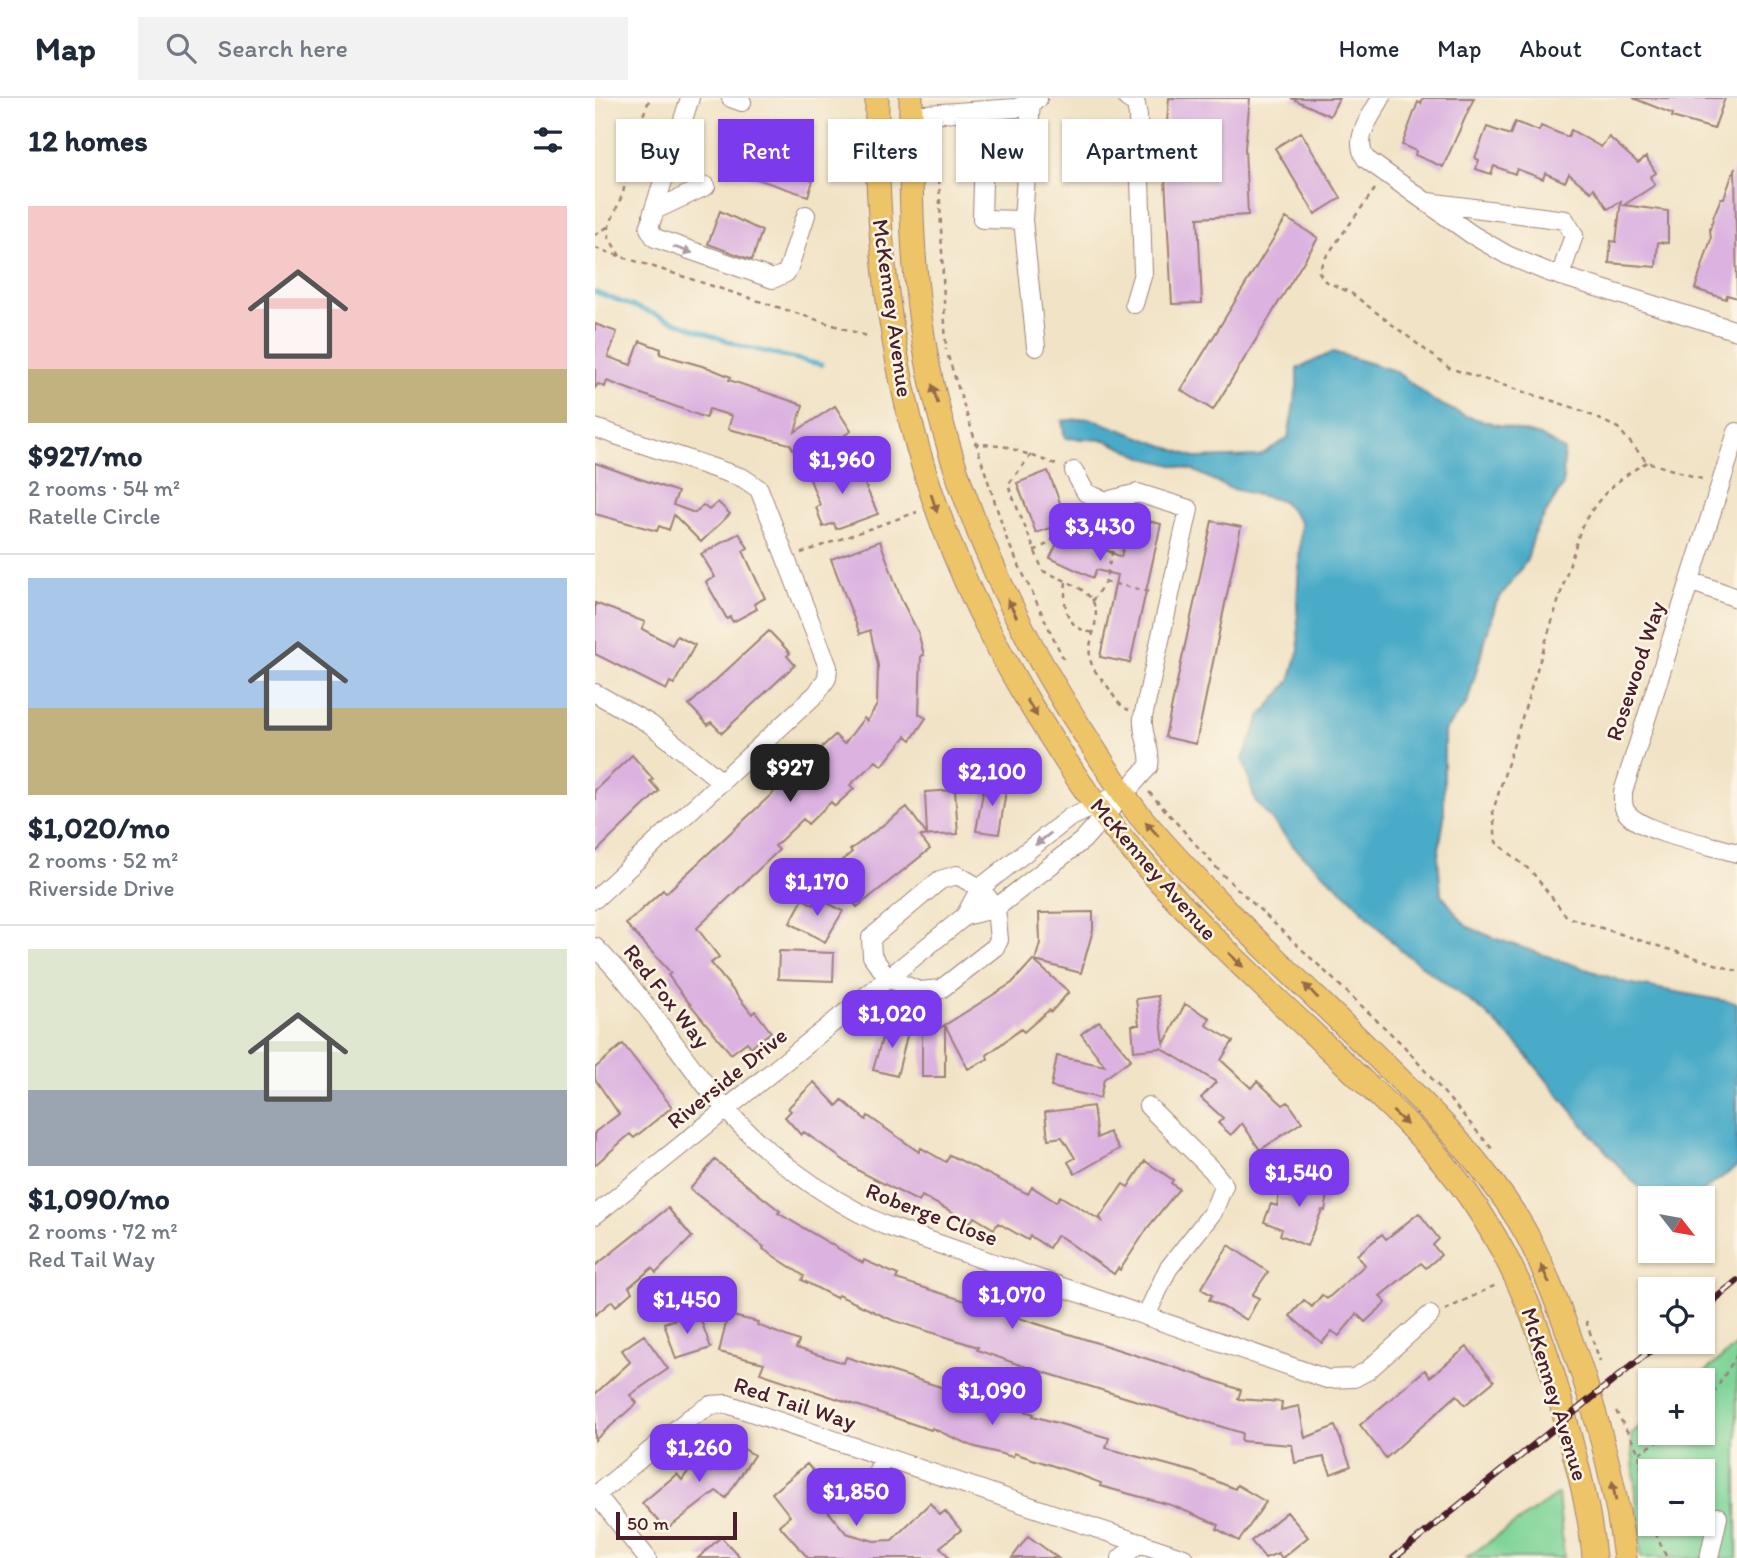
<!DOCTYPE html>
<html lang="en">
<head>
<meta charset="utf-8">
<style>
	:root { --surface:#fff; --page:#f2f2f3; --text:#1f2937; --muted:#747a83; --line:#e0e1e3; --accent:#7c3aed }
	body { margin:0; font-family:Itim,sans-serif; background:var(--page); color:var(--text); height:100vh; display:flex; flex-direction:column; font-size:26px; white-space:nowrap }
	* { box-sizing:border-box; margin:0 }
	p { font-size:23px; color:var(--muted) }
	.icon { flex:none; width:38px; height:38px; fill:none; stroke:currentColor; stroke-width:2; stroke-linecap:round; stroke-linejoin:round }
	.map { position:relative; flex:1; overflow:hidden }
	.details { display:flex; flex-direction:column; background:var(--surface); width:595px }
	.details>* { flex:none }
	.hud { position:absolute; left:21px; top:21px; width:665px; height:63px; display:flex; gap:14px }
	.needle { width:46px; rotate:121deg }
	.controls { position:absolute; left:1043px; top:1088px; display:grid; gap:14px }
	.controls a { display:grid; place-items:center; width:77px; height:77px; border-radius:0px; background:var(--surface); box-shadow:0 2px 5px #0004; font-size:35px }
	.scale { position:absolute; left:21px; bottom:18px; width:121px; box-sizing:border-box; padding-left:7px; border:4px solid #4a1f2b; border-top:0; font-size:19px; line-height:24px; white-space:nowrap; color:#4a1f2b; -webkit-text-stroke:5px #fcf5e5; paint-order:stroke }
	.price { position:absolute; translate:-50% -60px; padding:0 16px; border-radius:14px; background:var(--accent); color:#fff; font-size:23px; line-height:46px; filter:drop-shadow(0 2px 4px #0008) }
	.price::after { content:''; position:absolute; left:50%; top:42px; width:21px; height:16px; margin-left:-10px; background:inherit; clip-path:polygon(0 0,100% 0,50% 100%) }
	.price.on { background:#222; color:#fff }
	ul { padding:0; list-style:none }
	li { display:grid; align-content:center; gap:14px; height:371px; padding:0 28px }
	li+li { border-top:2px solid var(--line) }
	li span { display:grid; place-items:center; height:217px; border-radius:0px; color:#555 }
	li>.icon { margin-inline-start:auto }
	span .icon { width:126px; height:126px; fill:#fffc; stroke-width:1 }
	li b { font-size:30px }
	h2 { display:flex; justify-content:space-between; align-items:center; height:84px; padding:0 28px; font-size:30px }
	.tag { padding:0 24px; border-radius:0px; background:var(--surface); box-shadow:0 2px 5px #0004; font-size:24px; line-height:63px }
	.tag.on { background:var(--accent); color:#fff }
	header { display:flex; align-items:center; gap:42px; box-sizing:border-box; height:98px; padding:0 35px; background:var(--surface); border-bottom:2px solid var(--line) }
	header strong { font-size:33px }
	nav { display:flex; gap:38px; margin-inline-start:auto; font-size:24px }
	.search { width:490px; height:63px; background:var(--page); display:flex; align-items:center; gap:18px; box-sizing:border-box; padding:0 24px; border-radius:0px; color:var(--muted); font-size:26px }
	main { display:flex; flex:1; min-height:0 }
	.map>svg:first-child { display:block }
</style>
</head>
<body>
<header>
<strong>Map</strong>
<div class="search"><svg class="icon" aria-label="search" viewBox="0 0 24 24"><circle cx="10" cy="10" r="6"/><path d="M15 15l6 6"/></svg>Search here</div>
<nav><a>Home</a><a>Map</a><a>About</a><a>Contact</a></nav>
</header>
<main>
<section class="details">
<h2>12 homes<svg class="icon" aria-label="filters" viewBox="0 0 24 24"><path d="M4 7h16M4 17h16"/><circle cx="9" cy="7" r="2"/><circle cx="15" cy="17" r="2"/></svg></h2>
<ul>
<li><span style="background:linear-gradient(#f6c9c9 75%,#c2b280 0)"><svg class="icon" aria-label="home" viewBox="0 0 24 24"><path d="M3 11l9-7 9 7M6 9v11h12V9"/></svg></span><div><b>$927/mo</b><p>2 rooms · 54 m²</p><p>Ratelle Circle</p></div></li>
<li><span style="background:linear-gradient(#a9c7e8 60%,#c2b280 0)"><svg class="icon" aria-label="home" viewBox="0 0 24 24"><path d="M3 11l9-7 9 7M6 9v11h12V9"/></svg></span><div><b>$1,020/mo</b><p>2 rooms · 52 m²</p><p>Riverside Drive</p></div></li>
<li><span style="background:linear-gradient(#dfe7d0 65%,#9aa5b1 0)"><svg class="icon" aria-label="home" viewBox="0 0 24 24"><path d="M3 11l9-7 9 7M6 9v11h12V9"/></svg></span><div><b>$1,090/mo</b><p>2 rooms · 72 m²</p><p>Red Tail Way</p></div></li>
</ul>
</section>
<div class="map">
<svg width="1142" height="1460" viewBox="0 0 1142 1460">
	<rect width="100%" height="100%" fill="#fcf5e5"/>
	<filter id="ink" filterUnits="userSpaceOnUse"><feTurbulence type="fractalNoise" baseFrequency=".0143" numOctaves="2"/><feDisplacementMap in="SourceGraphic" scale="14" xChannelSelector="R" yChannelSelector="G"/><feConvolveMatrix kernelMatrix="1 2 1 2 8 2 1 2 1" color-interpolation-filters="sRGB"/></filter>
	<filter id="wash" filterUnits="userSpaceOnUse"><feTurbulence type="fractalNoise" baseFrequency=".00686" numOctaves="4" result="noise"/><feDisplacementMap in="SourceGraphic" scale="28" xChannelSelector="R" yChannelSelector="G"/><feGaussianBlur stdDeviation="1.57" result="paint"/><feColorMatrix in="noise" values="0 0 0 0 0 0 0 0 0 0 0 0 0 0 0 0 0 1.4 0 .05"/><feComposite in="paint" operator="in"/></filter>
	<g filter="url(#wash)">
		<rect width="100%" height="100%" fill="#f1e3c6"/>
		<path fill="#7ed498" stroke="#647a62" stroke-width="2" fill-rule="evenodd" d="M 1142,1247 L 1142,1460 L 1046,1460 L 1036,1336 L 1055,1320 L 1055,1335 L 1108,1335 L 1108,1283 L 1099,1283 ZM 1055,1374 L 1108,1374 L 1108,1426 L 1055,1426 Z
			M 963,1396 L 969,1460 L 871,1460 Z"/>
		<path fill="#49abc8" stroke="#4a657a" stroke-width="2" d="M 738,254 L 800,273 L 839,303 L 870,318 L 945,338 L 969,352 L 968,387 L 940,433 L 932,462 L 901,505 L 872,605 L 849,633 L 849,720 L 843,758 L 846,796 L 871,828 L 899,840 L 1032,885 L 1142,905 L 1142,1069 L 1095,1101 L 1060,1101 L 1035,1081 L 990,1029 L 925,949 L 888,913 L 804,851 L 755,799 L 701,751 L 660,702 L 648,661 L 665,619 L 695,583 L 704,551 L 702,505 L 706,425 L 688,403 L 634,390 L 598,372 L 550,360 L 510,342 L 470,340 L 467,323 L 494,320 L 602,360 L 664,358 L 693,340 L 702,289 L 702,271 Z"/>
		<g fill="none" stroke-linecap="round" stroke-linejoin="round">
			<path stroke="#49abc8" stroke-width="4.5" d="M 0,194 L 146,248 L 227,267"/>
		</g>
		<g id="blocks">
			<path fill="#dbb2e0" d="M 574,0 L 655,0 L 650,50 L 653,117 L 603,120 L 607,205 L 577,206 L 569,62 Z
				M 696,0 L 744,0 L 735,18 Z
				M 828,0 L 879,0 L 848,69 L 820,57 L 821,53 L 807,47 L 823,4 L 826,6 Z
				M 1038,0 L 1130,0 L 1119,31 L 1077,19 L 1078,16 Z
				M 920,24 L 944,33 L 946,28 L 973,39 L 976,32 L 1006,49 L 1014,39 L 1043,65 L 1051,59 L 1061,75 L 1055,79 L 1060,87 L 1029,107 L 1073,113 L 1073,145 L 1063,144 L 1061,169 L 1014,165 L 1016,143 L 1021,144 L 1026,103 L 1013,111 L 999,90 L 996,94 L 974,76 L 970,84 L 950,75 L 948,81 L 922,71 L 920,76 L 899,68 L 896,76 L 881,71 L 884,62 L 880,60 L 892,29 L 915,37 Z
				M 706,34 L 746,100 L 720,116 L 680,50 Z
				M 134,55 L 218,83 L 213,98 L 129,70 Z
				M 1140,69 L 1142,200 L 1132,197 L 1131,201 L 1100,191 L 1116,141 L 1115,131 L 1119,117 L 1126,100 L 1129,100 Z
				M 125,113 L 167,133 L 157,162 L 113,146 Z
				M 691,120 L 723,140 L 618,312 L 586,292 Z
				M 0,226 L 22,234 L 13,259 L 36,267 L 45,243 L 66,251 L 65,256 L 114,270 L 136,279 L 134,282 L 208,307 L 200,334 L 240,308 L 256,333 L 206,365 L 195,346 L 133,331 L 137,318 L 114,311 L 111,320 L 12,283 L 10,289 L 3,286 L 0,290 Z
				M 259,362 L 283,416 L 241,431 L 239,425 L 228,429 L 221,409 L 225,407 L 214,379 Z
				M 0,365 L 83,394 L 78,407 L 100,415 L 108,407 L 114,412 L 123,404 L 135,416 L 106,444 L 79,417 L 74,432 L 64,428 L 62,433 L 0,416 Z
				M 453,373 L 477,436 L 526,459 L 536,419 L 566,426 L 535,565 L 505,559 L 522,477 L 501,472 L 498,480 L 455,460 L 472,424 L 441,435 L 422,385 Z
				M 617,423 L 646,429 L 601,646 L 570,639 Z
				M 144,435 L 153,450 L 148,453 L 170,500 L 159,506 L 162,511 L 138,524 L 135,519 L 132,521 L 111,484 L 120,479 L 106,456 Z
				M 285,443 L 307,503 L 323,534 L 329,557 L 326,558 L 324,616 L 331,620 L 316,642 L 311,638 L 287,668 L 281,663 L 255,687 L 259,691 L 240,708 L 236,704 L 213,726 L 208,721 L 180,748 L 184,752 L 102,830 L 124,859 L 116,865 L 157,916 L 160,913 L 176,934 L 156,949 L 152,944 L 136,956 L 86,895 L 73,877 L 76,875 L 31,826 L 68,792 L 71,795 L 240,637 L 249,646 L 269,620 L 272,623 L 282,607 L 283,567 L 275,532 L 265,536 L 236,461 Z
				M 0,505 L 50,524 L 47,531 L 77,547 L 82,538 L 100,547 L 79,586 L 75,584 L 71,592 L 0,556 Z
				M 174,533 L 195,555 L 192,558 L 200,567 L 127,635 L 116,624 L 113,627 L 94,607 Z
				M 37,657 L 58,681 L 55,683 L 64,693 L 0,755 L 0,692 Z
				M 390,683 L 412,687 L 404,736 L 381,733 Z
				M 360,692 L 363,736 L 325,738 L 335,751 L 262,809 L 233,774 L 257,754 L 255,752 L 312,709 L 332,737 L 330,694 Z
				M 223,800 L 248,813 L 230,844 L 195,825 L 208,801 L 219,807 Z
				M 498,814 L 498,832 L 486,875 L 440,863 L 445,845 L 444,815 Z
				M 184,853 L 239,855 L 238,883 L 183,881 Z
				M 438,862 L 474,894 L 456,914 L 454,912 L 429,934 L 426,931 L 392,957 L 393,961 L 373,971 L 350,927 L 417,885 Z
				M 563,898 L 569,946 L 590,906 L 615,920 L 611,927 L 638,943 L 626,962 L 656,990 L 662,983 L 688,1007 L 693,1004 L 707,1024 L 665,1052 L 647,1025 L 636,1037 L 623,1025 L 628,1020 L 606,1000 L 621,984 L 566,950 L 539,953 L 537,927 L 544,927 L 541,901 Z
				M 504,923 L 536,961 L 509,981 L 505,1000 L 456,989 L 462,958 L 510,968 L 486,936 Z
				M 296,925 L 314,930 L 302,978 L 278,972 L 288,937 L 293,939 Z
				M 350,927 L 350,979 L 327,979 L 327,932 L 341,932 Z
				M 28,946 L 77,1009 L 39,1040 L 35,1036 L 0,1067 L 0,1034 L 24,1016 L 0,981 L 0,970 Z
				M 219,984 L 242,1008 L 247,1002 L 271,1022 L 273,1018 L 324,1054 L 326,1050 L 351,1064 L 355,1057 L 433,1096 L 437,1089 L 461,1104 L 465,1098 L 507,1123 L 505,1119 L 528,1086 L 533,1089 L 550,1063 L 578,1082 L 576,1085 L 584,1091 L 554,1128 L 525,1172 L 523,1170 L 519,1176 L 466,1139 L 461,1138 L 454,1150 L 435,1138 L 433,1142 L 403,1125 L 399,1131 L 379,1119 L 376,1124 L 327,1098 L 324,1104 L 264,1073 L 209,1034 L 206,1037 L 190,1019 L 196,1013 L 193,1010 Z
				M 498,1008 L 502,1040 L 514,1034 L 524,1051 L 480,1076 L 473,1064 L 480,1060 L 467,1039 L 453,1041 L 450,1014 Z
				M 120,1062 L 185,1113 L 183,1115 L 268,1165 L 269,1162 L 303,1177 L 301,1181 L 600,1276 L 646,1292 L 643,1301 L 687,1304 L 686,1312 L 704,1308 L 710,1340 L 740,1328 L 756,1368 L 736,1376 L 729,1359 L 700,1365 L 697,1347 L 646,1343 L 647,1335 L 425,1267 L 382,1252 L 383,1249 L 297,1222 L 243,1197 L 241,1200 L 207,1182 L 209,1178 L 168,1151 L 169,1149 L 95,1091 Z
				M 697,1079 L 735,1085 L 730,1113 L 727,1112 L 712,1148 L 685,1137 L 687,1131 L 669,1124 L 676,1106 L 682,1108 L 686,1085 L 696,1087 Z
				M 73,1110 L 97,1139 L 61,1175 L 57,1170 L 34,1189 L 37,1194 L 21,1208 L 17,1203 L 0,1217 L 0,1168 Z
				M 824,1115 L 844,1141 L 838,1147 L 846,1157 L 831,1170 L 826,1165 L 785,1198 L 791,1205 L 770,1224 L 762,1216 L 744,1238 L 737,1233 L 727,1245 L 695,1218 L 709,1202 L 717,1209 L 727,1197 L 732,1201 L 770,1167 L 762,1157 L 787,1136 L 791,1141 Z
				M 634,1147 L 673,1174 L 657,1197 L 664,1200 L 652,1222 L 614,1202 L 617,1197 L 606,1191 Z
				M 103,1214 L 116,1250 L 81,1261 L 69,1225 Z
				M 133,1217 L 163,1224 L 162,1227 L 204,1243 L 201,1250 L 249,1265 L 251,1259 L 368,1296 L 405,1312 L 407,1306 L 439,1316 L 438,1318 L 514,1340 L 511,1350 L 599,1374 L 640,1391 L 642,1387 L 671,1404 L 644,1443 L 622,1431 L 624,1427 L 576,1407 L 505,1388 L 506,1385 L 477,1374 L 419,1355 L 418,1359 L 377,1348 L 337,1330 L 336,1332 L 165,1275 L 169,1265 L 124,1254 Z
				M 49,1237 L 73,1271 L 35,1297 L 42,1305 L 0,1342 L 0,1296 L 35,1264 L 27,1252 Z
				M 872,1249 L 899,1283 L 870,1307 L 862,1297 L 791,1360 L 765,1327 L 830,1272 L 835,1279 Z
				M 123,1342 L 136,1349 L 139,1345 L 159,1357 L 131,1400 L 121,1393 L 71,1432 L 47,1405 L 82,1376 L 87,1382 L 104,1358 L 111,1363 Z
				M 212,1366 L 225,1381 L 214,1390 L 251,1435 L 279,1443 L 297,1442 L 335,1405 L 345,1417 L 350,1413 L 366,1432 L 345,1449 L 355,1460 L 213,1460 L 184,1427 L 195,1418 L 177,1395 Z
				M 692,1414 L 713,1439 L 687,1460 L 683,1455 L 670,1460 L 656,1443 Z
				M 433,1438 L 463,1460 L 417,1460 Z
				M 126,1439 L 146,1460 L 103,1460 Z"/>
		</g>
	</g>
	<g filter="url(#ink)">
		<use href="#blocks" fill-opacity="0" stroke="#9e8178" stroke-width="2"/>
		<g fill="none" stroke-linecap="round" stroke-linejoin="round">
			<g stroke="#9e8178" stroke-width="20">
				<path id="minor" d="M 136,0 L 147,4
					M 532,0 L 541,6 L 543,18 L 548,175 L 539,206
					M 786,0 C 776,19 757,40 771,61 L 876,136 L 912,157 L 953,174 L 1142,233
					M 436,4 L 428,122 L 441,249
					M 316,17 L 421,10 L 443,1
					M 111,88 L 60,112 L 54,130 L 60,140 L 178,181 L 191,175 L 194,169 L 211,117
					M 833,104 L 970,122 L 979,137 L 965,178
					M 57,117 L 95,0
					M 428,122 L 387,121 L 389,49 L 432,51
					M 0,330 L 148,380 L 164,391 L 233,569 L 232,580 L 222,595 L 0,801
					M 1142,334 L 1028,694 C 1028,702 1027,709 1032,715 C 1048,735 1117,747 1142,755
					M 1095,483 L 1142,500
					M 0,595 L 55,626 L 127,684
					M 362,777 L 385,790 L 401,810 L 404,842 L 400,849 L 346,891 L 324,893 L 293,880 L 277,858 L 276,840 L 345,782 Z
					M 370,818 L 401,810 L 488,742 L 554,668 C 557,651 546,637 548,619 L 594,411 L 543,395 L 511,403 L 491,395 L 479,373
					M 0,849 C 44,893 78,946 117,995 C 162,1051 224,1097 289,1127 L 732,1281 L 759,1280 L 772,1273 L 835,1217
					M 0,1117 L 370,818 L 385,790 L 474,720 L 527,695
					M 551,1218 L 573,1171 L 618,1114 L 629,1087 L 617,1072 L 553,1008
					M 275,1394 L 288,1359
					M 0,1395 L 52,1460
					M 1,1397 L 95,1320 L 116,1307 L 132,1306 L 589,1460
					M 526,1460 L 546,1444
					M 1114,1460 L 1123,1419"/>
			</g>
			<g stroke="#9e8178" stroke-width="25">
				<path id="major" d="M 282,0 C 279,234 322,429 448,627 C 471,663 493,699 520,732 C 588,815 667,887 745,961 C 781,996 820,1030 852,1069 C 912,1142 947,1229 970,1320 C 982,1367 995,1411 999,1460
					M 316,0 C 315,95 316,192 337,286 C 366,412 421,532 492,640 C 509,666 525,693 544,717 C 618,805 705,883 787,964 C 837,1013 887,1063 924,1123 C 943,1154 956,1190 969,1223 C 998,1301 1020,1378 1030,1460"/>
			</g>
			<path stroke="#9e8178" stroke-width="2.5" stroke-dasharray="5 5" stroke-linecap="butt" d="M 342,31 L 351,252
				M 780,91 L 728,163 L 724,174 L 730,183 L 756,195 L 854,270 L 983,311 L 1023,330 L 1052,364 L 1107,381
				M 0,137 L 14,128
				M 0,150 L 275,239
				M 25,158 L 14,140 L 14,128 L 28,95 L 41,35 L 55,0
				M 353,258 L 412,442 L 469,562
				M 379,345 L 412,349 L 463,367
				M 436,357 L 413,387 L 448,473 C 463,480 490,488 498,504 C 508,526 488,546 497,567 C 500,575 508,582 513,589 C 520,599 522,607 534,612
				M 1052,364 C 1022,381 1003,398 986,430 L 898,713 L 901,744 L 937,774 L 972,819 L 1142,873
				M 439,453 L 454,445 L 490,412
				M 206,455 L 322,414
				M 471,484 C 468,510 470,531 500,535
				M 510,484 L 558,494
				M 497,503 L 510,484 L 526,418
				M 554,694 L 628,777 L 808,947 L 898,1052
				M 850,1212 L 903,1186
				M 991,1223 L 1005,1263
				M 1108,1312 L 1142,1257
				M 1021,1313 L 1044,1355 L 1055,1425
				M 1044,1355 L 1078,1335
				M 1056,1426 L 1072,1460"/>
			<use href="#minor" stroke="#fff" stroke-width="18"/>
			<use href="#major" stroke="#eec469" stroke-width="23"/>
			<g stroke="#4a1f2b" stroke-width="7">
				<path id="rail" d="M 1108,1211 L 1142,1183
					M 799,1460 L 1066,1244"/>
			</g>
			<use href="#rail" stroke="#fcf5e5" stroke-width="4.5" stroke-dasharray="13" stroke-linecap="butt"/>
		</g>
		<defs><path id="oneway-solid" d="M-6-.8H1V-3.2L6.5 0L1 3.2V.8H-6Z" transform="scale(1.75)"/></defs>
		<g fill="#ae9aa0">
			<use href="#oneway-solid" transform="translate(88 152) rotate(18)"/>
			<use href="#oneway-solid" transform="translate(448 741) rotate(142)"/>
		</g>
		<g fill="#946947">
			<use href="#oneway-solid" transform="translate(340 296) rotate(-106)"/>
			<use href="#oneway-solid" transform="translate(339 405) rotate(72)"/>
			<use href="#oneway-solid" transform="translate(417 510) rotate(-117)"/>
			<use href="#oneway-solid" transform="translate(437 610) rotate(58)"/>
			<use href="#oneway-solid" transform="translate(557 731) rotate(-131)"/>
			<use href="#oneway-solid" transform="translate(641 862) rotate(44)"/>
			<use href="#oneway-solid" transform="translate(716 893) rotate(-135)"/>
			<use href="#oneway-solid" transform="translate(805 1020) rotate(44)"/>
			<use href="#oneway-solid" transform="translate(950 1176) rotate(-115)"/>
			<use href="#oneway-solid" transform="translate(1019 1393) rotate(-100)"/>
		</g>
	</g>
	<g text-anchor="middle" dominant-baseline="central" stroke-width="5" stroke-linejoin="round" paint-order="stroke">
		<g font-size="23" fill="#4a1f2b" stroke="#fcf5e5">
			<text transform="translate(298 210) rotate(82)">McKenney Avenue</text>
			<text transform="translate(1040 573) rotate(-72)">Rosewood Way</text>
			<text transform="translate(559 771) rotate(49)">McKenney Avenue</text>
			<text transform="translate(72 898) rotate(52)">Red Fox Way</text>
			<text transform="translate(132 980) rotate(-39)">Riverside Drive</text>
			<text transform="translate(337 1116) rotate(21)">Roberge Close</text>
			<text transform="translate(960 1296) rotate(73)">McKenney Avenue</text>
			<text transform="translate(200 1305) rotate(18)">Red Tail Way</text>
		</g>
	</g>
</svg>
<div class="controls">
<a><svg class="needle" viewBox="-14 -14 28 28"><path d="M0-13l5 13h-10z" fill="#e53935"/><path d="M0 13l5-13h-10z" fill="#747a83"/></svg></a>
<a><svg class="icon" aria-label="locate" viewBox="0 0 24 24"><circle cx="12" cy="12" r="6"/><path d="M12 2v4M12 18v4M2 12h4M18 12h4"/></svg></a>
<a>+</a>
<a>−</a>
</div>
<div class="scale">50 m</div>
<b class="price" style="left:247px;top:398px">$1,960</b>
<b class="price" style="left:505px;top:465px">$3,430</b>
<b class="price on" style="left:195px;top:706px">$927</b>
<b class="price" style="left:397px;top:710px">$2,100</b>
<b class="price" style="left:222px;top:820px">$1,170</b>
<b class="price" style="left:297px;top:952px">$1,020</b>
<b class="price" style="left:704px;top:1111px">$1,540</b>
<b class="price" style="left:417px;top:1233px">$1,070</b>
<b class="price" style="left:92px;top:1238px">$1,450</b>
<b class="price" style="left:397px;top:1329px">$1,090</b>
<b class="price" style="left:104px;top:1386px">$1,260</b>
<b class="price" style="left:261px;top:1430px">$1,850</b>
<div class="hud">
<a class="tag">Buy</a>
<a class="tag on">Rent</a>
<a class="tag">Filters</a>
<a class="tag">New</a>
<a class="tag">Apartment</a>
</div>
</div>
</main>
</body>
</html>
